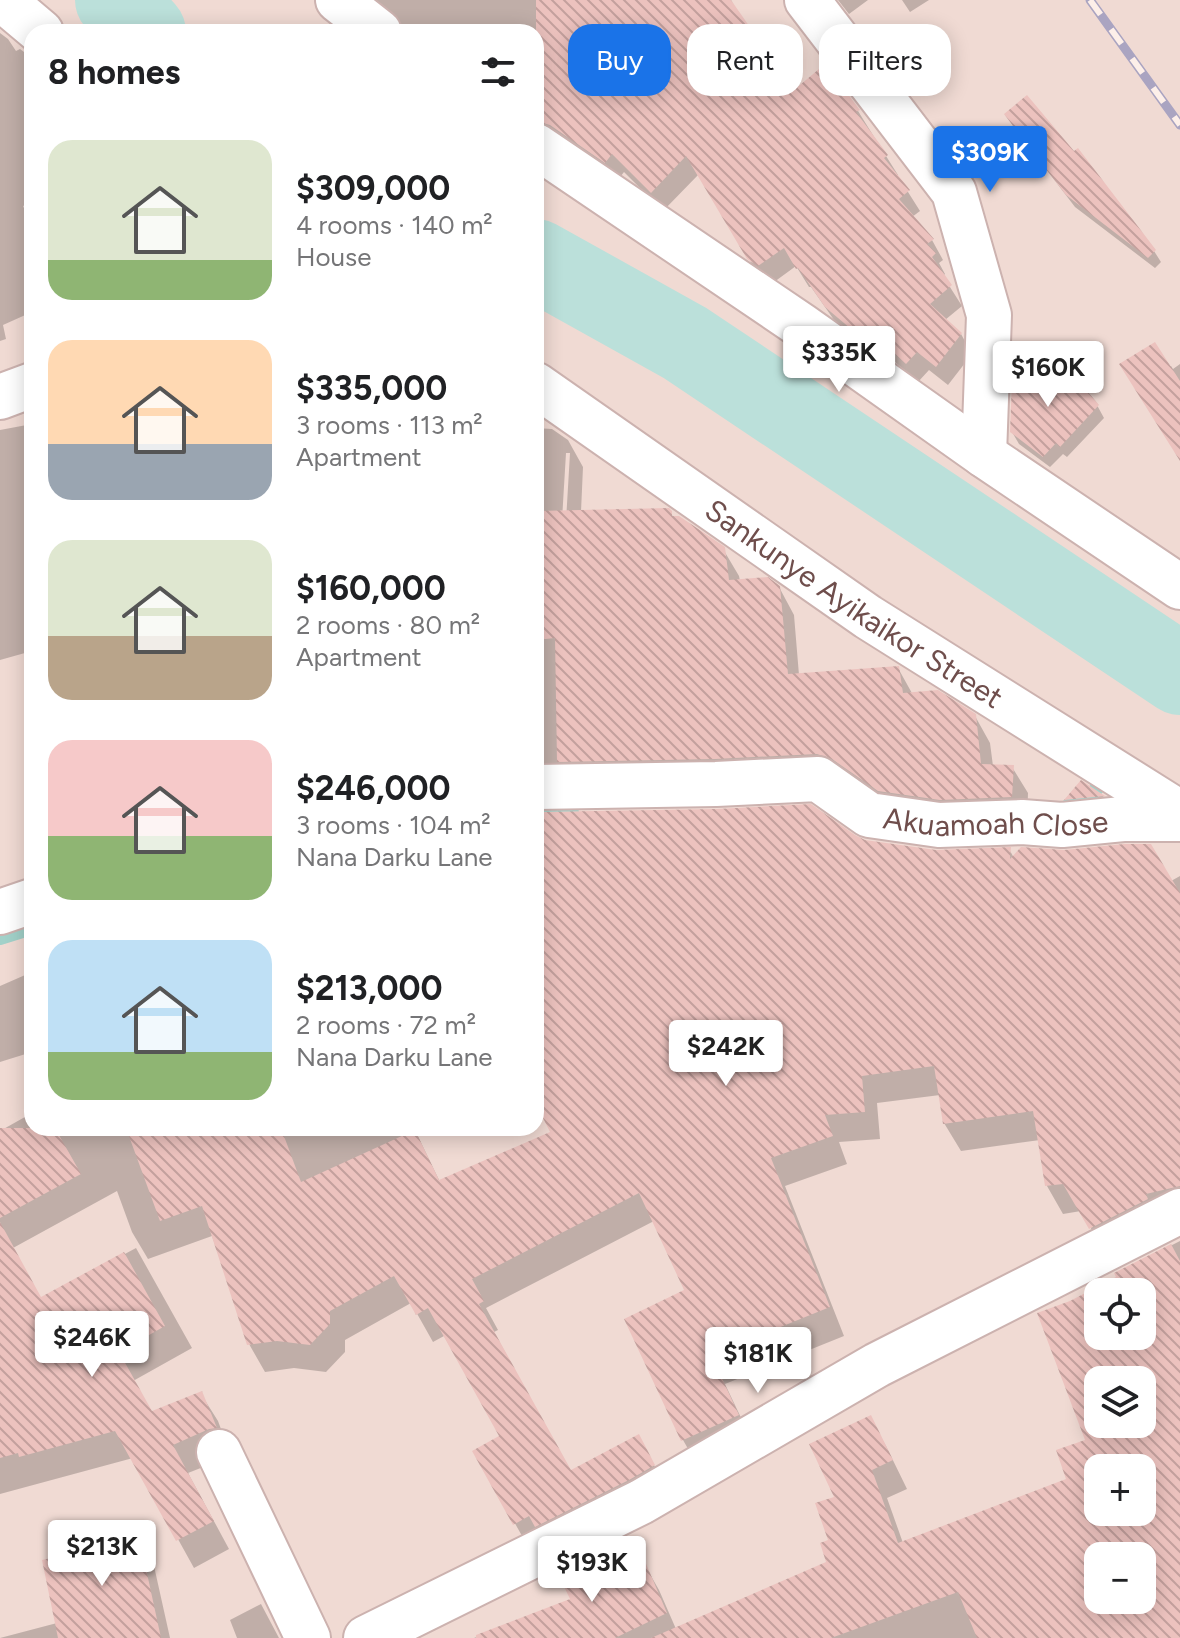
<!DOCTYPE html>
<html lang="en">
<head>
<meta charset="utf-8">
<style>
	:root { --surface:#fff; --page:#f2f2f2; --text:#202124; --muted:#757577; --accent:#1a73e8 }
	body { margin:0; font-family:Figtree,sans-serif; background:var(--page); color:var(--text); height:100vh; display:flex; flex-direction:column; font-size:30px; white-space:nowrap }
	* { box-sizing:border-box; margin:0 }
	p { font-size:26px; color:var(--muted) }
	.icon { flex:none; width:44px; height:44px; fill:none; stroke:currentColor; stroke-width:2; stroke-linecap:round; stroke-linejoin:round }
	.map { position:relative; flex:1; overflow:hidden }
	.panel { position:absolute; left:24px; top:24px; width:520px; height:1112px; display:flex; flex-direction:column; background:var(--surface); border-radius:24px; box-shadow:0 4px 20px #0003 }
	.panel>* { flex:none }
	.top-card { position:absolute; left:568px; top:24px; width:492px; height:72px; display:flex; gap:16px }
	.fabs { position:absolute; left:1084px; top:1278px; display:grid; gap:16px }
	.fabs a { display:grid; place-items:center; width:72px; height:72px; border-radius:16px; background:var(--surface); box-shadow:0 4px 20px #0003; font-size:40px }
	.price { position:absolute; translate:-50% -68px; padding:0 18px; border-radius:8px; background:#fff; color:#222; font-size:26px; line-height:52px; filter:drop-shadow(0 2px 4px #0008) }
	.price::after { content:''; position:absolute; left:50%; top:48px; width:24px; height:18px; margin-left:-12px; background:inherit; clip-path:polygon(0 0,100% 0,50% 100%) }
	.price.current { background:var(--accent); color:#fff }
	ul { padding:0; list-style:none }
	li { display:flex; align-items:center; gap:24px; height:200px; padding:0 24px }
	li span { display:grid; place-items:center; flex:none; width:224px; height:160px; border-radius:24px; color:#555 }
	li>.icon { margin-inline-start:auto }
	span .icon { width:96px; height:96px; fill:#fffc; stroke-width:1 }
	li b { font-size:34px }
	h2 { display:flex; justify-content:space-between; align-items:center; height:96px; padding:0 24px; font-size:34px }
	.pill { padding:0 28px; border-radius:24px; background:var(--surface); box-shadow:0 4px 20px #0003; font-size:28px; line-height:72px }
	.pill.current { background:var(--accent); color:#fff }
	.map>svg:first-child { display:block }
</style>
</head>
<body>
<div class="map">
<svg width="1180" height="1638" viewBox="0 0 1180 1638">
	<defs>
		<pattern id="building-back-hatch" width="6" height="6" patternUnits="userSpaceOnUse" patternTransform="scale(2)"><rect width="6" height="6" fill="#ecc2be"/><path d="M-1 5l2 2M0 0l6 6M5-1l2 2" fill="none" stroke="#c3a09d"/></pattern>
	</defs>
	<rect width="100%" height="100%" fill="#f9eae4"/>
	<path fill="#f0dad3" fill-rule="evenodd" d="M 0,0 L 1180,0 L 1180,1638 L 0,1638 ZM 32,32 L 536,32 L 536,1128 L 32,1128 ZM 1098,1292 L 1142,1292 L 1142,1336 L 1098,1336 ZM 1098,1380 L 1142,1380 L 1142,1424 L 1098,1424 ZM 1098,1468 L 1142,1468 L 1142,1512 L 1098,1512 ZM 1098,1556 L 1142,1556 L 1142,1600 L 1098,1600 Z"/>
	<path fill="#0003" fill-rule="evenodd" d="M 367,0 L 616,0 L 536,61 L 536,32 L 404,32 L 404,29 Z
		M 630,0 L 729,0 L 794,93 L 825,67 L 858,111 L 886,156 L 898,175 L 896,176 L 908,192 L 920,211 L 912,217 L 932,240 L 943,260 L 939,263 L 945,274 L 943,276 L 962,306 L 945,320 L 961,334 L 972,354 L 948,385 L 929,370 L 918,382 L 878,347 L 872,355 L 839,327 L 811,287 L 809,287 L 796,266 L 770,285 L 761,279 L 699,174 L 663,211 L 624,172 L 617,181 L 536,129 L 536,112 Z
		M 838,0 L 868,0 L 849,14 Z
		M 902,0 L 929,0 L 910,12 Z
		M 0,33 L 8,39 L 16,51 L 20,49 L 28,55 L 32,62 L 32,202 L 23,206 L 32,225 L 32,312 L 3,325 L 6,339 L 0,341 Z
		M 1006,114 L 1154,251 L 1161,262 L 1155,268 L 1075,207 L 1013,126 Z
		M 1180,364 L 1180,458 L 1169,367 L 1171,366 L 1173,369 Z
		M 1069,373 L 1098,407 L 1104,418 L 1067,457 L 1063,454 L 1050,467 L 1019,444 L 1012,432 L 1050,390 Z
		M 32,424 L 32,651 L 0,660 L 0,430 Z
		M 536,428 L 552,429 L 568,440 L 583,467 L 581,512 L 670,512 L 674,518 L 723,549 L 739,576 L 740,581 L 779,587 L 794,615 L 799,675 L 898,668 L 913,695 L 975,716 L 990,743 L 993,766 L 1012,767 L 1028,793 L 1027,823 L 957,826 L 850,785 L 536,792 ZM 566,453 L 570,453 L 566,521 L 562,520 Z
		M 1081,783 L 1104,797 L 1110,807 L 1072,811 L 1066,800 Z
		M 536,814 L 864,842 L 936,852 L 1009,849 L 1014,858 L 1171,881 L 1180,876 L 1180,1219 L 1107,1256 L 1081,1211 L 1063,1214 L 1047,1186 L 1040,1140 L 961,1151 L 944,1123 L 940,1095 L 877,1103 L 880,1139 L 839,1142 L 847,1164 L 785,1186 L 844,1336 L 725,1384 L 753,1443 L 699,1468 L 683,1440 L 626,1320 L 687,1291 L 654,1221 L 486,1308 L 498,1330 L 494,1332 L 571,1473 L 654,1465 L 669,1494 L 531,1552 L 475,1452 L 502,1437 L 444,1336 L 433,1342 L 411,1303 L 345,1340 L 345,1352 L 326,1372 L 294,1368 L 265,1372 L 249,1344 L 212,1236 L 148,1259 L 132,1232 L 117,1191 L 13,1248 L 41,1299 L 136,1248 L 192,1348 L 133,1381 L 152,1414 L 201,1394 L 218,1421 L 231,1456 L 188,1473 L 229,1549 L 194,1568 L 133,1458 L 0,1494 L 0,1131 L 32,1113 L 32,1128 L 414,1128 L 440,1182 L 553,1133 L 536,1099 Z
		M 32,972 L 32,1052 L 0,1062 L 0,986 Z
		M 1180,1241 L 1180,1638 L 474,1638 L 573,1600 L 616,1574 L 643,1562 L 659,1590 L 676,1629 L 829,1563 L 837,1498 L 870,1418 L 886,1446 L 907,1489 L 887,1498 L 903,1543 L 1069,1480 L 1087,1442 L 1071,1302 L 1119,1278 L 1117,1273 ZM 1098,1292 L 1142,1292 L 1142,1336 L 1098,1336 ZM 1098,1380 L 1142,1380 L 1142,1424 L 1098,1424 ZM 1098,1468 L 1142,1468 L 1142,1512 L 1098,1512 ZM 1098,1556 L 1142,1556 L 1142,1600 L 1098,1600 Z
		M 136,1529 L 152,1557 L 170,1638 L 0,1638 L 57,1623 L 67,1557 Z
		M 261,1604 L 279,1638 L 237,1638 L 230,1620 Z"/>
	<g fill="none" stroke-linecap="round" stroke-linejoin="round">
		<path stroke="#a2d1c9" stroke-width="14" d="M 1066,807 L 1087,799 L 1099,786
			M 536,812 L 572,812
			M 0,938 L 32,928"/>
		<path stroke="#bbe0da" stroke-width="82" d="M 116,0 L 145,32
			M 536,260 L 685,343 L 1180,674"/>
	</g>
	<path fill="url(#building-back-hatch)" fill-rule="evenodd" d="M 536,0 L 731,0 L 794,90 L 825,64 L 860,110 L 856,112 L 888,155 L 884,158 L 910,190 L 899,199 L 934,239 L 927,244 L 936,253 L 932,257 L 952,285 L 930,304 L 962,333 L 936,367 L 917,352 L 906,364 L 866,328 L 860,336 L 857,334 L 825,307 L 798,268 L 796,269 L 784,248 L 758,266 L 747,259 L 686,156 L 651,193 L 612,154 L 605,163 L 550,125 L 536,121 Z
		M 1027,95 L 1074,151 L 1078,148 L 1156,250 L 1148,258 L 1066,195 L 1004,114 Z
		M 1155,342 L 1180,381 L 1180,461 L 1119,364 Z
		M 1024,363 L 1050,388 L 1069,370 L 1099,405 L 1060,447 L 1056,443 L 1043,457 L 1010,432 L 1012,379 Z
		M 669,508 L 672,511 L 672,516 L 679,516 L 725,547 L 729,580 L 768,577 L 780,586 L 788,674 L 899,666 L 903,693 L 938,690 L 976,714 L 981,764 L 1014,765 L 1012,797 L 940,800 L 878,791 L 832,759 L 817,754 L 715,759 L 557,762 L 555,638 L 536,640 L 536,511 Z
		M 1081,780 L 1105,796 L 1064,800 Z
		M 811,804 L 855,835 L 865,840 L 936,850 L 1011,847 L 1010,859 L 1021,847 L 1064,850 L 1124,844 L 1151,844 L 1180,893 L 1180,1186 L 1146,1194 L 1148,1199 L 1089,1229 L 1063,1184 L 1045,1186 L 1033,1111 L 943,1124 L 934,1066 L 862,1076 L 865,1112 L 825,1115 L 833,1136 L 771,1158 L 830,1307 L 711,1355 L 739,1415 L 681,1441 L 624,1319 L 684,1290 L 639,1193 L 472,1279 L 484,1301 L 479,1304 L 571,1470 L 639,1434 L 655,1465 L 629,1480 L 535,1527 L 529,1516 L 513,1525 L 472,1451 L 499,1436 L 428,1308 L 416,1315 L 394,1276 L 330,1311 L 330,1324 L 310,1345 L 277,1341 L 247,1345 L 202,1206 L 160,1221 L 126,1128 L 281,1128 L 301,1182 L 415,1130 L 439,1180 L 550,1132 L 536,1104 L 536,812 L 717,809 Z
		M 0,1128 L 55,1128 L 81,1174 L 0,1218 Z
		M 0,1222 L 41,1297 L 124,1252 L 165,1326 L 119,1352 L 152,1411 L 202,1391 L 217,1428 L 209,1429 L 173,1445 L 214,1521 L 176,1541 L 115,1431 L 19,1457 L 18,1453 L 0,1458 Z
		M 1171,1244 L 1180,1261 L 1180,1638 L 977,1638 L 958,1592 L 831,1638 L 651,1638 L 826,1562 L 820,1543 L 828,1540 L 815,1503 L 834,1497 L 809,1444 L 871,1415 L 893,1460 L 872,1470 L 898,1543 L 1066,1479 L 1056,1450 L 1085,1440 L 1037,1313 L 1070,1301 L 1116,1277 L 1114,1273 ZM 1098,1292 L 1142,1292 L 1142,1336 L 1098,1336 ZM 1098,1380 L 1142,1380 L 1142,1424 L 1098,1424 ZM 1098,1468 L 1142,1468 L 1142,1512 L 1098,1512 ZM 1098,1556 L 1142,1556 L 1142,1600 L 1098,1600 Z
		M 137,1527 L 161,1638 L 58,1638 L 42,1560 L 65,1555 L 62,1542 Z
		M 604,1548 L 615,1572 L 644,1559 L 667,1613 L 615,1638 L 476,1638 L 476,1635 L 570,1599 L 557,1572 Z"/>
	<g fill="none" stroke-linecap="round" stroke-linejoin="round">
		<g stroke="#ccb2af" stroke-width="48">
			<g id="minor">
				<path d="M 3,0 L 41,32"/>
				<path d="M 338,0 L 379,32"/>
				<path d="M 807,0 L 954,192 L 989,315 L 984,455"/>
				<path d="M 536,146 L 802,326 L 984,455 L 1180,587"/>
				<path id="s1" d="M 536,385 L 868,617 L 1180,813"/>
				<path d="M 0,397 L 32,385"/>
				<path id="s2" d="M 536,787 L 716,784 L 818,779 L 869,815 L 939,825 L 1022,822 L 1062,825 L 1123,819 L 1180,819"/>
				<path d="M 0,912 L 32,901"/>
				<path d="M 219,1452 L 308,1638"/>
				<path d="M 366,1638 L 641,1502 L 877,1365 L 1180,1211"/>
			</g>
		</g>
		<use href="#minor" stroke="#fff" stroke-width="44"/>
		<g stroke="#aaa4c1" stroke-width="9">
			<path id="rail" d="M 1090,0 L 1180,125"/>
		</g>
		<use href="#rail" stroke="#fdefe9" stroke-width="6" stroke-dasharray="18" stroke-linecap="butt"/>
	</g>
	<g text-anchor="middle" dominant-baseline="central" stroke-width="6" stroke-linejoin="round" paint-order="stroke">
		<g font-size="30" fill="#6f4e4c" stroke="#fdefe9">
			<text stroke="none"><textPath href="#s1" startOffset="386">Sankunye Ayikaikor Street</textPath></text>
			<text stroke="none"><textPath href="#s2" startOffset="472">Akuamoah Close</textPath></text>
		</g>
	</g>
</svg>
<div class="fabs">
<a><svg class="icon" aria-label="locate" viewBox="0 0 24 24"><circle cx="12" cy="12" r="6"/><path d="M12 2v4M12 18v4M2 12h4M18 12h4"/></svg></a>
<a><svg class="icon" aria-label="layers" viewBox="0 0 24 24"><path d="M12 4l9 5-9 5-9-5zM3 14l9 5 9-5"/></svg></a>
<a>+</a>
<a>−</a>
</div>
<b class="price current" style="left:990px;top:194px">$309K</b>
<b class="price" style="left:839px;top:394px">$335K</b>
<b class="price" style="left:1048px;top:409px">$160K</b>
<b class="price" style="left:726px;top:1088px">$242K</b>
<b class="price" style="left:92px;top:1379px">$246K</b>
<b class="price" style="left:758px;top:1395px">$181K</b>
<b class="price" style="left:102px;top:1588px">$213K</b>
<b class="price" style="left:592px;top:1604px">$193K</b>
<div class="top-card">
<a class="pill current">Buy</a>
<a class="pill">Rent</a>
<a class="pill">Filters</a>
</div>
<section class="panel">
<h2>8 homes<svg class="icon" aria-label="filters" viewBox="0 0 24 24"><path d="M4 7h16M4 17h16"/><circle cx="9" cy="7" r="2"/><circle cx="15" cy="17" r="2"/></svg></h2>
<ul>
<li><span style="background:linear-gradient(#dfe7d0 75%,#8fb573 0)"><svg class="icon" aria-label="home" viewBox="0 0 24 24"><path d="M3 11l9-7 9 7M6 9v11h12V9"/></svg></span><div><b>$309,000</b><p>4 rooms · 140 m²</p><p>House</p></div></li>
<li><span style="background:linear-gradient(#ffd9b3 65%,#9aa5b1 0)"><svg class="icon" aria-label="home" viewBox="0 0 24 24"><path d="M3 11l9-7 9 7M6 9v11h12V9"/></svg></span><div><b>$335,000</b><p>3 rooms · 113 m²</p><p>Apartment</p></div></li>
<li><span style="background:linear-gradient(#dfe7d0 60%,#b9a48a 0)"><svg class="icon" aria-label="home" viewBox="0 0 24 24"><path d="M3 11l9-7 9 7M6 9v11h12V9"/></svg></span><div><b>$160,000</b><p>2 rooms · 80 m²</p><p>Apartment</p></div></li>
<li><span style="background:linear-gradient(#f6c9c9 60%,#8fb573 0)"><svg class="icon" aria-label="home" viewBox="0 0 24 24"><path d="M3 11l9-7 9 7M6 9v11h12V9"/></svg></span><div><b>$246,000</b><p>3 rooms · 104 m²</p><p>Nana Darku Lane</p></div></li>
<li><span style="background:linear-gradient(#bfe0f5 70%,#8fb573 0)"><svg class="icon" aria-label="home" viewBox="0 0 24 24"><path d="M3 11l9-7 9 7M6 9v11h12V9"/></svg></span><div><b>$213,000</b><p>2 rooms · 72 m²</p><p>Nana Darku Lane</p></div></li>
</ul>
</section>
</div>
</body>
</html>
